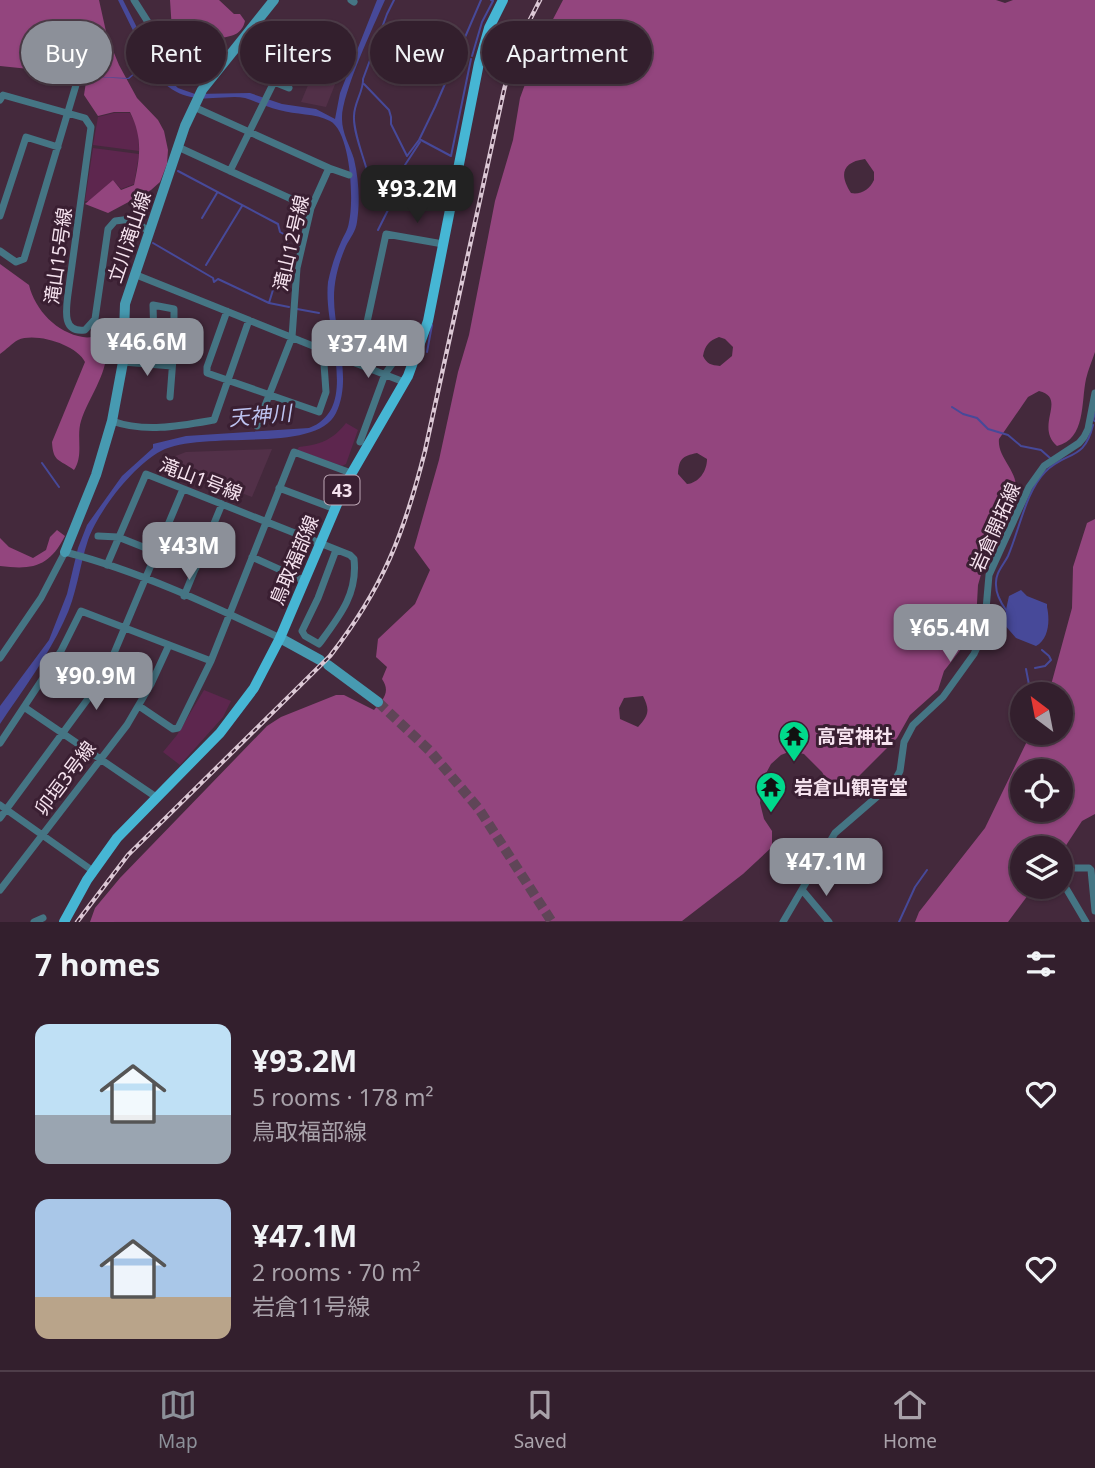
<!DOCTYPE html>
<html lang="en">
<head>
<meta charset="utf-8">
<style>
	:root { --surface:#331f2d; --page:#3e2c39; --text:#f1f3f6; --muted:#a9a2aa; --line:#4e3d49; --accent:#8c9099 }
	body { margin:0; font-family:"Noto Sans","Noto Sans JP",sans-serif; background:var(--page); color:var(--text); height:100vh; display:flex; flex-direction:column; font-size:26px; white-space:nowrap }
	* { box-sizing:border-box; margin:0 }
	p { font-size:23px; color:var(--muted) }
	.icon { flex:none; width:38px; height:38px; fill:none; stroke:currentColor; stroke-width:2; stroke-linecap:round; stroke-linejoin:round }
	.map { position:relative; height:922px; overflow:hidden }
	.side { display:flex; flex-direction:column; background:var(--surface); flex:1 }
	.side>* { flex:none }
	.hud { position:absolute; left:21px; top:21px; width:700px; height:63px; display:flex; gap:14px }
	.needle { width:46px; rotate:328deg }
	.controls { position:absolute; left:1010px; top:682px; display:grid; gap:14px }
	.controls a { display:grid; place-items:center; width:63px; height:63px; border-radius:50%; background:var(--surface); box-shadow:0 2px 5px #0004,0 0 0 2px var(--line); font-size:35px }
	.price { position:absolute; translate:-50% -60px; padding:0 16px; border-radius:14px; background:var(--accent); color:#fff; font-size:23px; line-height:46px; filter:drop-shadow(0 2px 4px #0008) }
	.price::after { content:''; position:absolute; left:50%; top:42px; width:21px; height:16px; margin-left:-10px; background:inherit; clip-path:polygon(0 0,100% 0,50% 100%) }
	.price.on { background:#222; color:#fff }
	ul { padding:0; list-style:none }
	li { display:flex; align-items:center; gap:21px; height:175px; padding:0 35px }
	li span { display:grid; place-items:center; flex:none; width:196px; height:140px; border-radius:14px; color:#555 }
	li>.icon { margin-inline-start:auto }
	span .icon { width:84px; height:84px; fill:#fffc; stroke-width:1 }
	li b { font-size:30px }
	h2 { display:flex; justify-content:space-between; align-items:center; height:84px; padding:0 35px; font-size:30px }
	.chip { padding:0 24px; border-radius:32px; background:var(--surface); box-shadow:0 2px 5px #0004,0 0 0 2px var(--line); font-size:24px; line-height:63px }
	.chip.on { background:var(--accent); color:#fff }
	.tabs { display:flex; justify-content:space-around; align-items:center; height:98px; border-top:2px solid var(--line); background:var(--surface); font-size:19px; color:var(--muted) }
	.tabs a { display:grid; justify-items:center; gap:4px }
	.tabs .on { color:var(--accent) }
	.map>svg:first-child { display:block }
</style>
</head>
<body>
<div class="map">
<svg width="1095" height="922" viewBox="0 0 1095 922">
	<rect width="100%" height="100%" fill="#44293c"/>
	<path fill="#523048" d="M 311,32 L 348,52 L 326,107 L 301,102 L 311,78 L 291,67 Z
		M 272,449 L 252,497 L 186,472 L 165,460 L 186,452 Z"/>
	<path fill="#5d264e" d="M 114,113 L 130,113 L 138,129 L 139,151 L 93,145 L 98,117 Z
		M 93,148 L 139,154 L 134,184 L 121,189 L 113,180 L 90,201 L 85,201 Z
		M 346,423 L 358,430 L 346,464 L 342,466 L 297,450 L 299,447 C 319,445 333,440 346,423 Z
		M 204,690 L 231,701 L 223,717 L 180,765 L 163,752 L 177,735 Z"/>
	<path fill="#93457e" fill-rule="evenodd" d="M 0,0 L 99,0 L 107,36 L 119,65 L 137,98 L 158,120 L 164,131 L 168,150 L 167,164 L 160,182 L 151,190 L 108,213 L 85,204 L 113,180 L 121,190 L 134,185 C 140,157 143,138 130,112 L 114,112 L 98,116 L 84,95 L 86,82 L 78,73 L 60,70 L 39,70 L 0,66 Z
		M 170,0 L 219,0 L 234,14 L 240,14 L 245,21 C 242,34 233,36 221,38 C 214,49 198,58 185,57 L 173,46 Z
		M 563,0 L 996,0 L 1005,3 L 1013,0 L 1095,0 L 1095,352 C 1092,361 1088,370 1086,379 C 1081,402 1086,439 1057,446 C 1034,426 1068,398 1039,391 L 1028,397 L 999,439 C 997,458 1019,471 1016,492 L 982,571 L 978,585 L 976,621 L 972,635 L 944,671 L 938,690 L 910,715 L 897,738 L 849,786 L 838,791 L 831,787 L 822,772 L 804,754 L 791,751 L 781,755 L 771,764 L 763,779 L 760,803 L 764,819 L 772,831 L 772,847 L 743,874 L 682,921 L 90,922 L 95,908 L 120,878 L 267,726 L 281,717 L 336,695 L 344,695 L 374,710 C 383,700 391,692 382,679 L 387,667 L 376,657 L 378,639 L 415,604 L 430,570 L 414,548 L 439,460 L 458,372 L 469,335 L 495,201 L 513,140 L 520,98 L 539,46 ZM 865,159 L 874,172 L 874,180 C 870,189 861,195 851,193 C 839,175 842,162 865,159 ZM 719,337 L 725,339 L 733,347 L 732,356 L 720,366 C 711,365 707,364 703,356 C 705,345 709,341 719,337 ZM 697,453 L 707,459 C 707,471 699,483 687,484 L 678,474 C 679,459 682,456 697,453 ZM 643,696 C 650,710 649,715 638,727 L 620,719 L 619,708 L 624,698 Z
		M 0,264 L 29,285 C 35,310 57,333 83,337 C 91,339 96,334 104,337 C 114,367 90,393 81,421 C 76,437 84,455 74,470 C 59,459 53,462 52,442 L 85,362 C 77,345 36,332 18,340 C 12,343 6,350 0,354 Z
		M 1095,519 L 1095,814 L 1082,821 L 1061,853 L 1060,849 L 1022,849 L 1022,887 L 1034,887 L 1008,922 L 915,922 L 919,912 L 985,828 L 1031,733 L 1060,733 L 1060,695 L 1046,695 L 1051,685 L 1072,608 L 1073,567 L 1087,523 ZM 1022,772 L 1060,772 L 1060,810 L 1022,810 Z
		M 57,530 L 65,536 C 49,567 33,570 0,566 L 0,538 L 9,547 L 33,558 L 46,550 L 50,537 Z"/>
	<path fill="#474999" d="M 118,0 L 123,0 L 158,69 L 178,88 L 195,94 L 250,93 L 282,104 L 316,109 L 335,119 L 340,93 L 375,5 L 377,0 L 385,0 C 374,25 341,95 342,119 C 342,133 350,146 354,159 C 359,180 360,202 357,222 C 356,231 350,238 346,246 C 339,262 334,280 334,298 C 334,334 353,378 336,413 C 316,455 203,429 161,451 C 133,466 99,510 88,540 C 79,567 77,595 64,621 C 47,658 22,691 0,724 L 0,706 L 49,640 L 67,594 L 78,548 L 87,525 L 122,476 L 153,448 L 153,444 L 186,436 L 309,428 C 346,414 337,372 333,340 C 330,321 326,301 328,282 C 331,268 335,255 341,242 C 344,235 348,230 349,222 C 354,202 351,132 330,121 C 315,113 296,115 279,110 C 267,107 255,101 245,98 C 235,96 223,98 213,98 C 183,101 163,88 148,63 L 129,79 L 82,76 L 128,78 L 148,61 Z
		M 1021,590 L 1027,596 L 1047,604 L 1047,607 C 1050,620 1049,639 1036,646 L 1016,638 L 1003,623 L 1009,596 Z"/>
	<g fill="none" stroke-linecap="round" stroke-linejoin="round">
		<path stroke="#474999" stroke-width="2" d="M 304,43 L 311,31 L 349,52 L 344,63
			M 472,56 L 482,22 L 493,1 L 491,0
			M 364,84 L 389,110 L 391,117 L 391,124 L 407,156 L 419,140 L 435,107 L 481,0
			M 421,140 L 451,156 L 471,59
			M 178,171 L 278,224 L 280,232 L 289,237 L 269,303
			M 369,178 C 365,160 353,133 354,116 C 354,103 364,90 363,79 L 387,14 L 394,0
			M 202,218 L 217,193
			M 378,230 L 400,186 L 403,168 L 420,142
			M 153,243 L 213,278 L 214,282 L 218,279 L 269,303 L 289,307
			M 206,265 L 242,206
			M 297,309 L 319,313
			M 427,352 L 432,325
			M 952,407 L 963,414 L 977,418 L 988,429 L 1008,435 L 1021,446 L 1041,450 L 1050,458
			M 1095,413 L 1093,420 L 1095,421
			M 42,463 L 59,487
			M 1006,610 C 1001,603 996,594 996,585 C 995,573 1003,566 1008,556 C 1019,531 1026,491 1045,472 C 1067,450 1084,462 1093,425
			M 1035,668 L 1045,666 L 1051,660 L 1049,656 L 1042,650
			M 1026,669 L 1031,695
			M 899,922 L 915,887 L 927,870"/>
		<path stroke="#5f4557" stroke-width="10" stroke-dasharray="10 5" stroke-linecap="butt" d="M 378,702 L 430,751 L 479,809 L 552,922"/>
		<path stroke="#457584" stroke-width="7" d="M 134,0 L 174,63 L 206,86
			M 351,0 L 354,2
			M 0,100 L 3,95 L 85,118 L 91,127 L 68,294 C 66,310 62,333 85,330 L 95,319 L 108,229 L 115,221 L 131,219 L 150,232
			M 194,107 L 329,168 L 311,208 L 297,268 L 292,337 L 257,426
			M 178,147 L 311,208
			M 329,168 L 349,175
			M 230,171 L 274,82 L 289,88
			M 0,216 L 26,137 L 58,147
			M 0,251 L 16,262 L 24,259 L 76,85
			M 134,274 L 323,350 L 326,392 L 319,412 L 207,373 L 207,367 L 227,311
			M 350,361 L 404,382
			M 123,362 L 172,366
			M 151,364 L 154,340 L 153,305 L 174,309 L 174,346 L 170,397
			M 358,364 L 386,234 L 443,244
			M 112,421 C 145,433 180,426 214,420 L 249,320
			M 360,442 L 385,374 L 412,336
			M 279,488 L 335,509
			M 98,536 L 118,537 L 196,568
			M 252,557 L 305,581
			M 107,565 L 146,474 L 350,555 L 354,559 C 358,594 339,617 319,644 L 305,636 L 302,631 L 318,598 L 336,550
			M 184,596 L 222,504
			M 0,658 L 41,598 L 65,552 C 139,571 211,605 280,638
			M 139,706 L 173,729 L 178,728 L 211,661 L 294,452 L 351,473
			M 24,707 L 156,797
			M 0,743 L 61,651 L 81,611 L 211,661
			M 0,805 L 93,871
			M 0,818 L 104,677 L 183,489
			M 1060,876 L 1063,868 L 1089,868 L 1091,870 L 1095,911
			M 1060,878 L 1086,922
			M 0,890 L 127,725 L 151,684 L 169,645
			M 803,891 L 829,922
			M 34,922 L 43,918
			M 783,922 L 835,833 L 894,782 L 900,771 L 904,742 L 913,725 L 943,697 L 974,654 L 984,632 L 989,575 L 1029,487 L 1044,466 L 1079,443 L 1084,437 L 1088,429 L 1095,393"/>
		<path stroke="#479ab1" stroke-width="10" d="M 65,552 L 96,475 L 112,421 L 123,362 L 125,304 L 185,126 L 202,90 L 274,0
			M 280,638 L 320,660
			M 328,665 L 378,702"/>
		<path stroke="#46b6d4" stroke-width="10" d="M 64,922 L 87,880 L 117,838 L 220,733 L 254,688 L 280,638 L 346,483 L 408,376 L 428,321 L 479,63 L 489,28 L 503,0"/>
		<g stroke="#dcc8d5" stroke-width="4.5">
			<path id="rail" d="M 77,922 L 128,855 L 330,656 C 383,588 404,534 425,451 L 504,90 L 515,49 L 540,0"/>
		</g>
		<use href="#rail" stroke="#3a1f32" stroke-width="2" stroke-dasharray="5" stroke-linecap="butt"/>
	</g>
	<defs>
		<g id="temple-pin" transform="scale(1.575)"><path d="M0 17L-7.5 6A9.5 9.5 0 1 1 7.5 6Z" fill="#00d98c" stroke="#3a1f32"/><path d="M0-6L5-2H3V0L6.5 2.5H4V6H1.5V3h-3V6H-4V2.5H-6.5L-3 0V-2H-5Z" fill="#111"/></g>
	</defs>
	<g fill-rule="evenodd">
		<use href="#temple-pin" x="794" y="736"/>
		<use href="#temple-pin" x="771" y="787"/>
	</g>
	<g text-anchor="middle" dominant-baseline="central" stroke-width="6" stroke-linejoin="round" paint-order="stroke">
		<rect fill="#3a1f32" stroke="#bea8b6" stroke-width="2" x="324.5" y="475.5" width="35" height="29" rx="5"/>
		<g font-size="18" font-weight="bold" fill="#f6e3ef">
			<text x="342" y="490">43</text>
		</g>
		<g font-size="19" fill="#f6e3ef" stroke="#3a1f32">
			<text transform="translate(129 237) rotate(-71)">立川滝山線</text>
			<text transform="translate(291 243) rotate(-77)">滝山12号線</text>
			<text transform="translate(58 256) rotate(-82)">滝山15号線</text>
			<text transform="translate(201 479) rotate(21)">滝山1号線</text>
			<text transform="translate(995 527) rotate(-66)">岩倉開拓線</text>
			<text transform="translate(294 560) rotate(-67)">鳥取福部線</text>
			<text transform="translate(65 778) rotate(-53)">卯垣3号線</text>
		</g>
		<g font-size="19" font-weight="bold" fill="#f6e3ef" stroke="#3a1f32" text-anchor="start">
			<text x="817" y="736">高宮神社</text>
			<text x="794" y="787">岩倉山観音堂</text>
		</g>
		<g font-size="21" font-style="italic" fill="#bdc3f0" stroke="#3a1f32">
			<text transform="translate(260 415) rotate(-5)">天神川</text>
		</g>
	</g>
</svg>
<div class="controls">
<a><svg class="needle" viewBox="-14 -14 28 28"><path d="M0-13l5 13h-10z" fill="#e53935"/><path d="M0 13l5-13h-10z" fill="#a9a2aa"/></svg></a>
<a><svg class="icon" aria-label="locate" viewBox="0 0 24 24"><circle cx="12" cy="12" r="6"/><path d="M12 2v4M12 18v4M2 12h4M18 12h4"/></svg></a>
<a><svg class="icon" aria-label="layers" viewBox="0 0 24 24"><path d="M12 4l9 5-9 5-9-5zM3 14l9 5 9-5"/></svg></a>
</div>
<b class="price on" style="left:417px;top:225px">¥93.2M</b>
<b class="price" style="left:147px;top:378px">¥46.6M</b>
<b class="price" style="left:368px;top:380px">¥37.4M</b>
<b class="price" style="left:189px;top:582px">¥43M</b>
<b class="price" style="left:950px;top:664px">¥65.4M</b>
<b class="price" style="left:96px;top:712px">¥90.9M</b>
<b class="price" style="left:826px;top:898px">¥47.1M</b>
<div class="hud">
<a class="chip on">Buy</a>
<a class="chip">Rent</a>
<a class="chip">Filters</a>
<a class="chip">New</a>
<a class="chip">Apartment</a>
</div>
</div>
<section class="side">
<h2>7 homes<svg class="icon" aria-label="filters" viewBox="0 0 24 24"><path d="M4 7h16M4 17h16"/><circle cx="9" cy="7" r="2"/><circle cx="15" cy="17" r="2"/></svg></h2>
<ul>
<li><span style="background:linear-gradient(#bfe0f5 65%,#9aa5b1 0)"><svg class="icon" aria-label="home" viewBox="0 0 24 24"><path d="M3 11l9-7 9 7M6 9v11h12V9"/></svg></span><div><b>¥93.2M</b><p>5 rooms · 178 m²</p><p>鳥取福部線</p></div><svg class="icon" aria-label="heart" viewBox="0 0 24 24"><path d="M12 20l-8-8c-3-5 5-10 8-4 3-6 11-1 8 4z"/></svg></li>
<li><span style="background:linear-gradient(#a9c7e8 70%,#b9a48a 0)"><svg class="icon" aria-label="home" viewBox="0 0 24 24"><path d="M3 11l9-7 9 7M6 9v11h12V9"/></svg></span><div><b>¥47.1M</b><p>2 rooms · 70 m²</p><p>岩倉11号線</p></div><svg class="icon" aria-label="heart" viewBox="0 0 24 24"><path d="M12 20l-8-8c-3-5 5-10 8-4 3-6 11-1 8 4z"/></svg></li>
</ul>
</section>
<nav class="tabs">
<a class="on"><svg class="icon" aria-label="map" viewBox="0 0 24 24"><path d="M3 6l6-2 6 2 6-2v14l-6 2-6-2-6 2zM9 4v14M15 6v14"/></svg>Map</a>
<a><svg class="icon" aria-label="saved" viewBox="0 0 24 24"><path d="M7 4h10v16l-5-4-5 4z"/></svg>Saved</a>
<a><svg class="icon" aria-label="home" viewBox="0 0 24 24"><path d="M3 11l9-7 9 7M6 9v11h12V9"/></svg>Home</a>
</nav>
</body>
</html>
